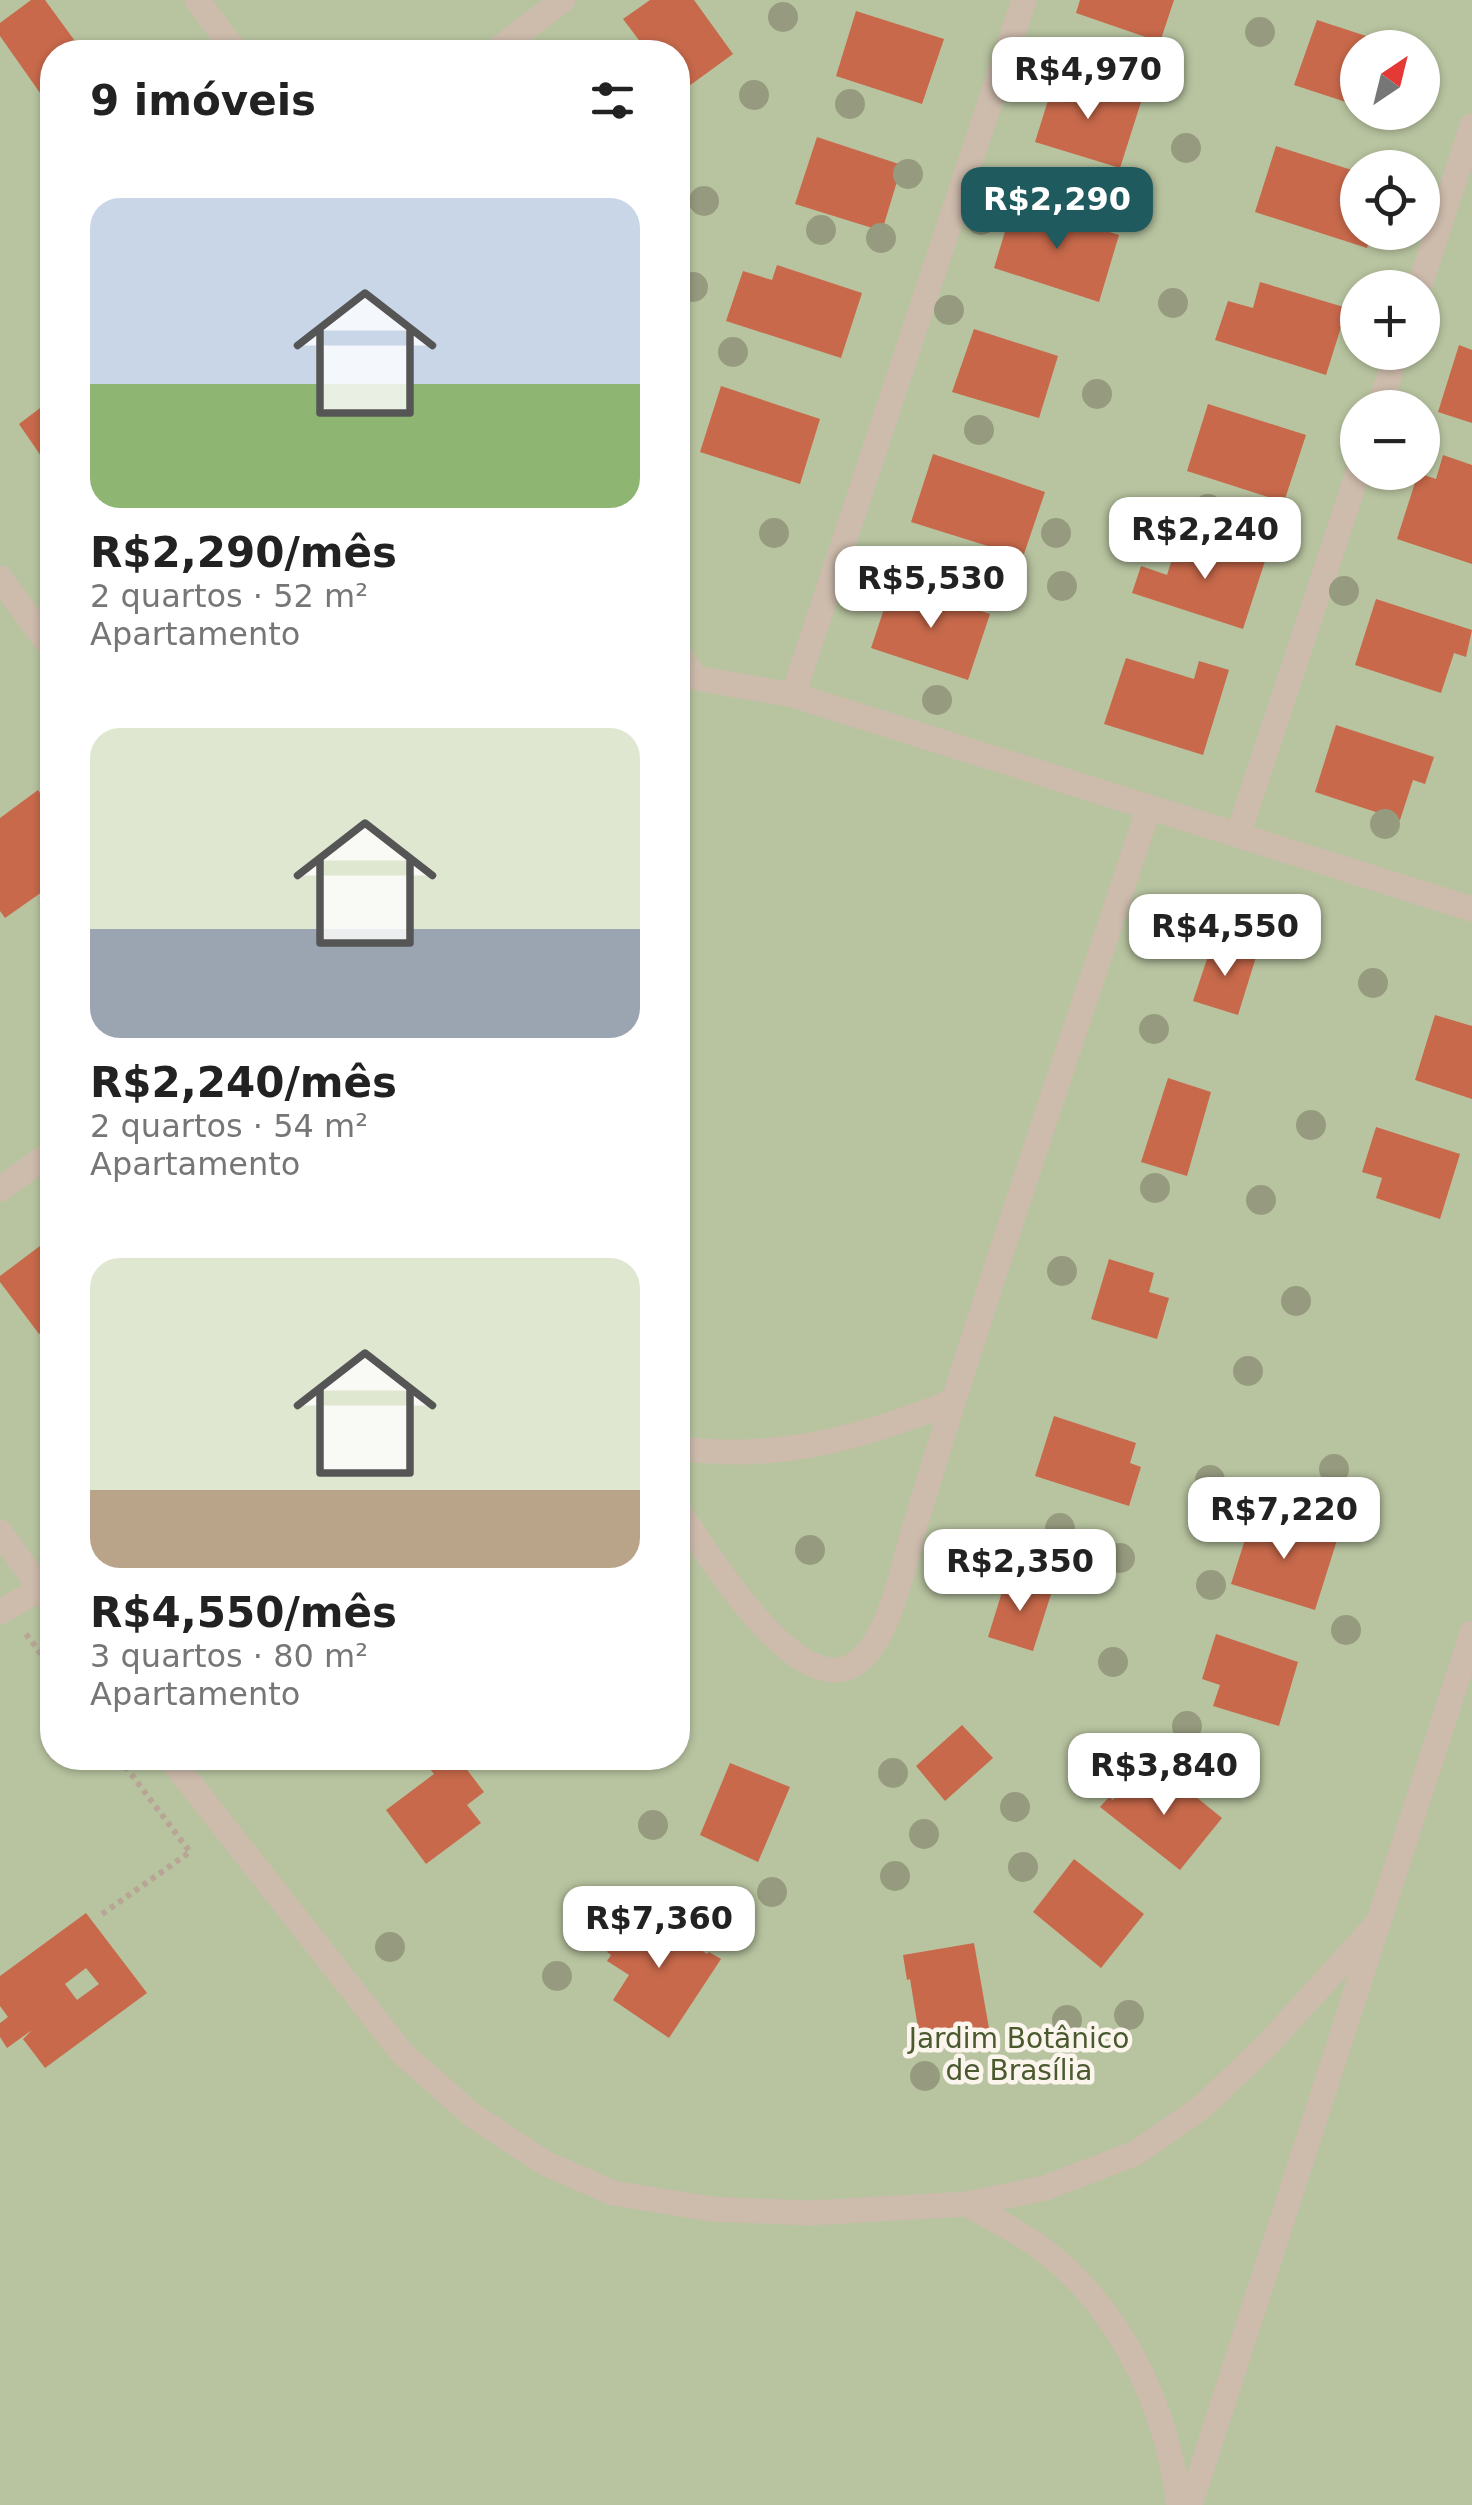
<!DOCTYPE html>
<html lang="pt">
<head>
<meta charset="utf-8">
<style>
	:root { --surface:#fff; --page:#f2f2f2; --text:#222; --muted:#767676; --accent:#1f5a5e }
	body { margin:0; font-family:"DejaVu Sans",sans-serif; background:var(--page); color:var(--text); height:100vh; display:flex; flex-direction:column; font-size:38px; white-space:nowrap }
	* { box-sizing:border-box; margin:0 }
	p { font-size:32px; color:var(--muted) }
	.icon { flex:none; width:55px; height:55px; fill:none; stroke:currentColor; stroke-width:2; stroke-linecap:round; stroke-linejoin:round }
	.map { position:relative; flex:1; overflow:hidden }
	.details { position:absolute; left:40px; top:40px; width:650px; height:1730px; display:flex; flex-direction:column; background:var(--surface); border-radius:40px; box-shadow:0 2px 8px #0004 }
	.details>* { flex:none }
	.needle { width:65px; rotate:35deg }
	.fabs { position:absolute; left:1340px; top:30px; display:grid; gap:20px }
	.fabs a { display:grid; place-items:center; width:100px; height:100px; border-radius:50%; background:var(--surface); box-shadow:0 2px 8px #0004; font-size:50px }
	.price { position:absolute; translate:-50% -85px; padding:0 22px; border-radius:20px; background:#fff; color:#222; font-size:32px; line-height:65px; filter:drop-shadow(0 2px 5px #0008) }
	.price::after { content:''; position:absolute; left:50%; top:60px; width:30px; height:22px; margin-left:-15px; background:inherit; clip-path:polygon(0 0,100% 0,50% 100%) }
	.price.current { background:var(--accent); color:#fff }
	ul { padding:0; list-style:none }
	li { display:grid; align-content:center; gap:20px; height:530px; padding:0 50px }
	li span { display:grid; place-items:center; height:310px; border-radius:30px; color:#555 }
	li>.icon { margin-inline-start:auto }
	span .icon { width:180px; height:180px; fill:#fffc; stroke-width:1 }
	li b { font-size:42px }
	h2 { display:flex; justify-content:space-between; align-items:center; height:120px; padding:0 50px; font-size:42px }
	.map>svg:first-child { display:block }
</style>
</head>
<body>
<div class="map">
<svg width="1472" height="2505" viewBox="0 0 1472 2505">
	<rect width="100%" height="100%" fill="#f4ebe1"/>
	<path fill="#b8c4a0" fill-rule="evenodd" d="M 0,0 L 1472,0 L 1472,2505 L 0,2505 ZM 1358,48 L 1422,48 L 1422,112 L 1358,112 ZM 52,52 L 678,52 L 678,1758 L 52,1758 ZM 1358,168 L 1422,168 L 1422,232 L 1358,232 ZM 1358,288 L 1422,288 L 1422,352 L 1358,352 ZM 1358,408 L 1422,408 L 1422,472 L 1358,472 Z"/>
	<path fill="#c8694b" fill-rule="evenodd" d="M 31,0 L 45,0 L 83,52 L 52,52 L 52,110 L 0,36 L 0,23 Z
		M 650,0 L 694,0 L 733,54 L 678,94 L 678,52 L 648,52 L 623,19 Z
		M 1080,0 L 1174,0 L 1160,42 L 1076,13 Z
		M 856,11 L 944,39 L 922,104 L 836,76 Z
		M 1317,20 L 1400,47 L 1358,48 L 1358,106 L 1294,85 Z
		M 1056,75 L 1141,102 L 1120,168 L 1035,142 Z
		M 817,137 L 902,165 L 882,231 L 795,204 Z
		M 1276,146 L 1358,172 L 1358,232 L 1372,232 L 1367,248 L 1255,212 Z
		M 1014,202 L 1119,235 L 1099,302 L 994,268 Z
		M 777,265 L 862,293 L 841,358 L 726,321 L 743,271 L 772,280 Z
		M 1260,282 L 1347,308 L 1326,375 L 1215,340 L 1228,301 L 1253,308 Z
		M 974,329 L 1058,356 L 1039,418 L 952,392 Z
		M 1459,345 L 1472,350 L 1472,423 L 1438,412 Z
		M 721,386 L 820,419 L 800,484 L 700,452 Z
		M 52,399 L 52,472 L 19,424 Z
		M 1208,404 L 1306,435 L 1284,502 L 1187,471 Z
		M 933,454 L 1045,492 L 1023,557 L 911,522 Z
		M 1443,455 L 1472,465 L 1472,564 L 1397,539 L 1418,473 L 1436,479 Z
		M 1180,534 L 1265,561 L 1243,629 L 1132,593 L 1141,566 L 1167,575 Z
		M 893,582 L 990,614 L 968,680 L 871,648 Z
		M 1376,599 L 1472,630 L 1466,657 L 1454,653 L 1441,693 L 1355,665 Z
		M 1126,658 L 1194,679 L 1199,661 L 1229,670 L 1203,755 L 1104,724 Z
		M 1336,725 L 1434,757 L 1425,784 L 1413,780 L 1400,820 L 1315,792 Z
		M 38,790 L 52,811 L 52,885 L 5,918 L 0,911 L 0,818 Z
		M 1212,944 L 1256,957 L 1238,1015 L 1193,1001 Z
		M 1435,1015 L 1472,1026 L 1472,1099 L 1415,1080 Z
		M 1168,1078 L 1211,1092 L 1187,1176 L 1141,1162 Z
		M 1376,1127 L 1460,1154 L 1440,1219 L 1376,1198 L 1382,1178 L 1362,1172 Z
		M 52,1237 L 52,1324 L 39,1334 L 0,1282 L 0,1276 Z
		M 1109,1259 L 1154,1273 L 1149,1292 L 1169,1298 L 1157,1339 L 1091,1319 Z
		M 1054,1416 L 1136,1443 L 1130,1463 L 1141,1467 L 1129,1506 L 1035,1476 Z
		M 1253,1514 L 1337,1540 L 1315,1610 L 1231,1584 Z
		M 1007,1576 L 1052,1591 L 1033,1651 L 988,1637 Z
		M 1216,1634 L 1298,1662 L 1279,1726 L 1213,1706 L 1220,1685 L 1202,1679 Z
		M 962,1725 L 993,1758 L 945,1801 L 916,1766 Z
		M 424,1758 L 458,1758 L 484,1792 L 467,1805 L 481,1823 L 426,1864 L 386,1810 L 434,1774 L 422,1759 Z
		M 730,1763 L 790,1787 L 758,1862 L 700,1835 Z
		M 1133,1774 L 1156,1792 L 1169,1775 L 1222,1818 L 1180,1870 L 1100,1807 L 1109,1797 L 1113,1800 Z
		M 1074,1859 L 1144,1914 L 1101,1968 L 1033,1912 Z
		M 638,1906 L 707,1954 L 709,1952 L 721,1959 L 669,2038 L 613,2000 L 629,1975 L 607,1961 L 611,1955 L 607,1952 Z
		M 86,1913 L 147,1993 L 45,2068 L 23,2039 L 32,2030 L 7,2048 L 0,2037 L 0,2023 L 8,2017 L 0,2006 L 0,1976 ZM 86,1968 L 99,1984 L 77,2000 L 65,1984 Z
		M 974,1943 L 990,2034 L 921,2046 L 910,1979 L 907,1980 L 903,1955 Z"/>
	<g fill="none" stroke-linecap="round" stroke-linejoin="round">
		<path stroke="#b9a596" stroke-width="6" stroke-dasharray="5 5" stroke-linecap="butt" d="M 26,1634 L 52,1669
			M 102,1914 L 190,1852 L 119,1758"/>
		<path stroke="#cdbbac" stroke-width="25" d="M 197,0 L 236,52
			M 494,52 L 563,0
			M 1419,288 L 1472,126
			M 1379,408 L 1397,352
			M 0,578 L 52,649
			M 678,653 L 696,678 L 793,695 L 1472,909
			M 793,695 L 1024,0
			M 1238,835 L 1358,472
			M 0,1189 L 52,1152
			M 678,1448 C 775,1462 863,1438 953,1401
			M 678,1510 C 706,1550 789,1689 847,1668 C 887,1654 903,1566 914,1529 C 987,1287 1070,1047 1149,807
			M 0,1532 L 52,1605
			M 0,1612 L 40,1589
			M 170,1758 L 402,2053 L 472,2115 L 545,2163 L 613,2193 L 711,2209 L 810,2213 L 967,2204 L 1045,2188 L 1136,2153 L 1202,2107 L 1268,2044 L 1377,1924
			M 967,2204 C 989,2217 1013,2229 1034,2243 C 1118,2302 1167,2405 1179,2505
			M 1190,2505 L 1472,1633"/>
	</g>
	<g fill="#969b7f">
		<circle cx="783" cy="17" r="15"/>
		<circle cx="1260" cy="32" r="15"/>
		<circle cx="754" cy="95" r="15"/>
		<circle cx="850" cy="104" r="15"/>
		<circle cx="1186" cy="148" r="15"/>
		<circle cx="908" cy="174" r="15"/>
		<circle cx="704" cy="201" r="15"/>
		<circle cx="981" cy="220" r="15"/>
		<circle cx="821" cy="230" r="15"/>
		<circle cx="881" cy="238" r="15"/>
		<circle cx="693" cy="287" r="15"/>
		<circle cx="1173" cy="303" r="15"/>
		<circle cx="949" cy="310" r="15"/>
		<circle cx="733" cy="352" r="15"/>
		<circle cx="1097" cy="394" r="15"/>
		<circle cx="979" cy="430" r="15"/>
		<circle cx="1208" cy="509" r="15"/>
		<circle cx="774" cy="533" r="15"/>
		<circle cx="1056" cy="533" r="15"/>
		<circle cx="1062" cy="586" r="15"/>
		<circle cx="1344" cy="591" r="15"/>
		<circle cx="937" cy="700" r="15"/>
		<circle cx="1385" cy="824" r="15"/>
		<circle cx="1167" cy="938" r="15"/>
		<circle cx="1373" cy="983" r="15"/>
		<circle cx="1154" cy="1029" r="15"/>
		<circle cx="1311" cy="1125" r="15"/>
		<circle cx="1155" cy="1188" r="15"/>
		<circle cx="1261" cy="1200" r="15"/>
		<circle cx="1062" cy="1271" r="15"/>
		<circle cx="1296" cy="1301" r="15"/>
		<circle cx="1248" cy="1371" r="15"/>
		<circle cx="1334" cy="1469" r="15"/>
		<circle cx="1210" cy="1480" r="15"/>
		<circle cx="1060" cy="1528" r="15"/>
		<circle cx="810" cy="1550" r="15"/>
		<circle cx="1120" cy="1558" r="15"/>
		<circle cx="979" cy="1576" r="15"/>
		<circle cx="1211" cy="1585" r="15"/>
		<circle cx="1346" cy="1630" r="15"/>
		<circle cx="1113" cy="1662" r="15"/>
		<circle cx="1187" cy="1726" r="15"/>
		<circle cx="893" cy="1773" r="15"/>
		<circle cx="1015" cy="1807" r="15"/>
		<circle cx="653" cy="1825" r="15"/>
		<circle cx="924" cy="1834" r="15"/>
		<circle cx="1023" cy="1867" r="15"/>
		<circle cx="895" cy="1876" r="15"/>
		<circle cx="772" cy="1892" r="15"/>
		<circle cx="390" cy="1947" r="15"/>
		<circle cx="557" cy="1976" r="15"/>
		<circle cx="1129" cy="2015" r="15"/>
		<circle cx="1067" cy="2020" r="15"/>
		<circle cx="925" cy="2076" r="15"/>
	</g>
	<g text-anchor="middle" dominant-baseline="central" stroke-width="9" stroke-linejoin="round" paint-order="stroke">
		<g font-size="28" fill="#4a5a2e" stroke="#fbf5ee">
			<text x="1019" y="2038">Jardim Botânico<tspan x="1019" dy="32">de Brasília</tspan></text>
		</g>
	</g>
</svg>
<div class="fabs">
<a><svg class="needle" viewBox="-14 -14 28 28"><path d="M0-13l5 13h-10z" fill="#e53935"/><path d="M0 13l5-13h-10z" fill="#767676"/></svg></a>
<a><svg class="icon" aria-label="locate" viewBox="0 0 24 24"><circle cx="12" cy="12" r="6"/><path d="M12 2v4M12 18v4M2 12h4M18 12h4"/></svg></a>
<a>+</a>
<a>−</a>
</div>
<b class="price" style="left:1088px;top:122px">R$4,970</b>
<b class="price current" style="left:1057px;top:252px">R$2,290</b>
<b class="price" style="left:1205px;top:582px">R$2,240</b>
<b class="price" style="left:931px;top:631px">R$5,530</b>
<b class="price" style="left:1225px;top:979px">R$4,550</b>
<b class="price" style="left:1284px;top:1562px">R$7,220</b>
<b class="price" style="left:1020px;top:1614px">R$2,350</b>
<b class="price" style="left:1164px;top:1818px">R$3,840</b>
<b class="price" style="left:659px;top:1971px">R$7,360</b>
<section class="details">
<h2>9 imóveis<svg class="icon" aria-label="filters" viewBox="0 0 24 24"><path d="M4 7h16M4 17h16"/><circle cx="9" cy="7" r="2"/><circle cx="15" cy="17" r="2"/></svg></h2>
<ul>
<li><span style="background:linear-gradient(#c9d6e8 60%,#8fb573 0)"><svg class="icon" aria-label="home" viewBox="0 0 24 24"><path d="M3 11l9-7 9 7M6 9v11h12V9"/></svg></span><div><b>R$2,290/mês</b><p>2 quartos · 52 m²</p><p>Apartamento</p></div></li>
<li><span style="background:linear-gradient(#dfe7d0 65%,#9aa5b1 0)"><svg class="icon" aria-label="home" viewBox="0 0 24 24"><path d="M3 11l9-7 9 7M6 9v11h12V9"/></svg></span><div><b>R$2,240/mês</b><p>2 quartos · 54 m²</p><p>Apartamento</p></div></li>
<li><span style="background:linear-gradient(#dfe7d0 75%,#b9a48a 0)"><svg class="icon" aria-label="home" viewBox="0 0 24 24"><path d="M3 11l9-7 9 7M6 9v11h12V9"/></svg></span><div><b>R$4,550/mês</b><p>3 quartos · 80 m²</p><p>Apartamento</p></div></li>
</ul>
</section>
</div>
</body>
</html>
